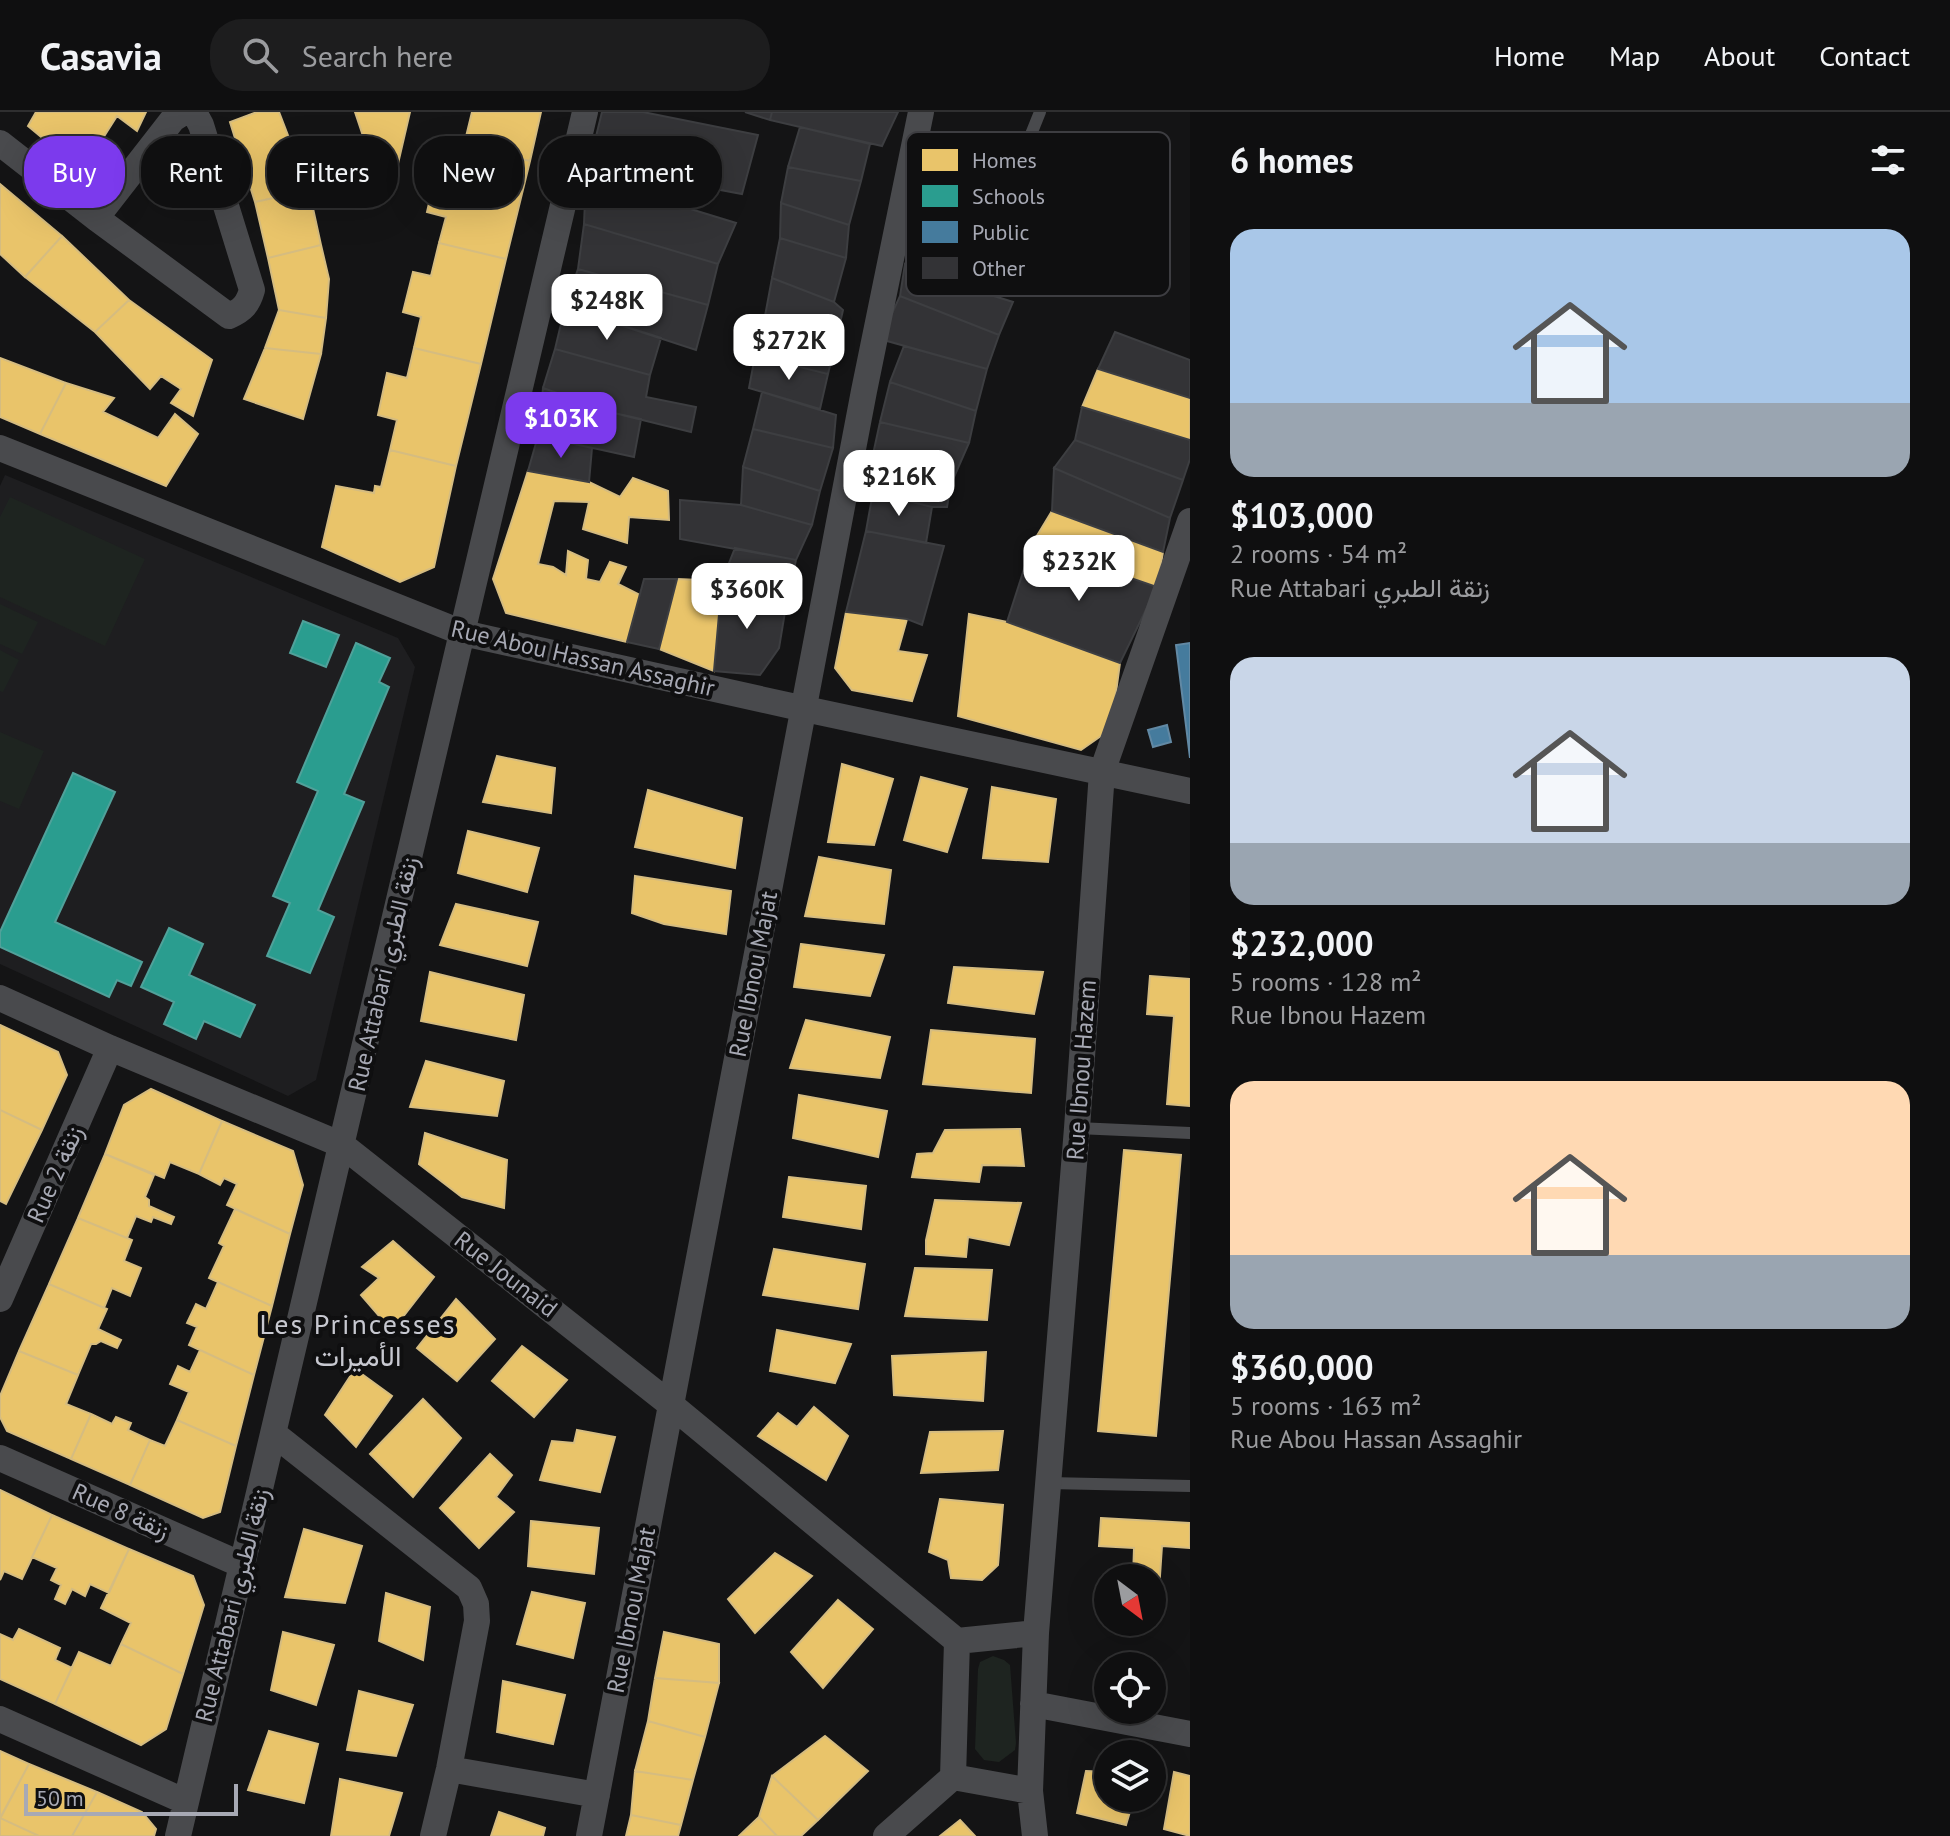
<!DOCTYPE html>
<html lang="en">
<head>
<meta charset="utf-8">
<style>
	:root { --surface:#0f0f10; --page:#1d1d1e; --text:#f1f3f6; --muted:#9b9c9f; --line:#2f2f30; --accent:#7c3aed }
	body { margin:0; font-family:"PT Sans",Vazirmatn,sans-serif; background:var(--page); color:var(--text); height:100vh; display:flex; flex-direction:column; font-size:30px; white-space:nowrap }
	* { box-sizing:border-box; margin:0 }
	p { font-size:26px; color:var(--muted) }
	.icon { flex:none; width:44px; height:44px; fill:none; stroke:currentColor; stroke-width:2; stroke-linecap:round; stroke-linejoin:round }
	.map { position:relative; flex:1; overflow:hidden }
	.drawer { display:flex; flex-direction:column; background:var(--surface); width:760px }
	.drawer>* { flex:none }
	.guide { position:absolute; left:24px; top:24px; width:760px; height:72px; display:flex; gap:16px }
	.needle { width:52px; rotate:148deg }
	.fabs { position:absolute; left:1094px; top:1452px; display:grid; gap:16px }
	.fabs a { display:grid; place-items:center; width:72px; height:72px; border-radius:50%; background:var(--surface); box-shadow:0 8px 32px #0002,0 0 0 2px var(--line); font-size:40px }
	.scale { position:absolute; left:24px; bottom:20px; width:214px; box-sizing:border-box; padding-left:8px; border:4px solid #a7a9b4; border-top:0; font-size:22px; line-height:28px; white-space:nowrap; color:#a7a9b4; -webkit-text-stroke:6px #0f0f10; paint-order:stroke }
	.price { position:absolute; translate:-50% -68px; padding:0 18px; border-radius:16px; background:#fff; color:#222; font-size:26px; line-height:52px; filter:drop-shadow(0 2px 4px #0008) }
	.price::after { content:''; position:absolute; left:50%; top:48px; width:24px; height:18px; margin-left:-12px; background:inherit; clip-path:polygon(0 0,100% 0,50% 100%) }
	.price.on { background:var(--accent); color:#fff }
	ul { padding:0; list-style:none }
	li { display:grid; align-content:center; gap:16px; height:424px; padding:0 40px }
	li span { display:grid; place-items:center; height:248px; border-radius:24px; color:#555 }
	li>.icon { margin-inline-start:auto }
	span .icon { width:144px; height:144px; fill:#fffc; stroke-width:1 }
	li b { font-size:34px }
	h2 { display:flex; justify-content:space-between; align-items:center; height:96px; padding:0 40px; font-size:34px }
	.pill { padding:0 28px; border-radius:32px; background:var(--surface); box-shadow:0 8px 32px #0002,0 0 0 2px var(--line); font-size:28px; line-height:72px }
	.pill.on { background:var(--accent); color:#fff }
	header { display:flex; align-items:center; gap:48px; box-sizing:border-box; height:112px; padding:0 40px; background:var(--surface); border-bottom:2px solid var(--line) }
	header strong { font-size:38px }
	nav { display:flex; gap:44px; margin-inline-start:auto; font-size:28px }
	.search { width:560px; height:72px; background:var(--page); display:flex; align-items:center; gap:20px; box-sizing:border-box; padding:0 28px; border-radius:32px; color:var(--muted); font-size:30px }
	main { display:flex; flex:1; min-height:0 }
	.map>svg:first-child { display:block }
</style>
</head>
<body>
<header>
<strong>Casavia</strong>
<div class="search"><svg class="icon" aria-label="search" viewBox="0 0 24 24"><circle cx="10" cy="10" r="6"/><path d="M15 15l6 6"/></svg>Search here</div>
<nav><a>Home</a><a>Map</a><a>About</a><a>Contact</a></nav>
</header>
<main>
<div class="map">
<svg width="1190" height="1724" viewBox="0 0 1190 1724">
	<rect width="100%" height="100%" fill="#141415"/>
	<path fill="#1e1e20" d="M 5,363 L 398,526 L 415,555 L 316,968 L 288,984 L 0,852 L 0,374 Z"/>
	<path fill="#1e2420" d="M 10,385 L 145,447 L 105,534 L 0,485 L 0,405 Z
		M 0,492 L 38,510 L 22,542 L 0,532 Z
		M 0,538 L 19,548 L 3,580 L 0,579 Z
		M 0,620 L 44,639 L 19,697 L 0,689 Z
		M 993,1544 L 1004,1548 L 1010,1553 L 1016,1631 L 1015,1638 L 999,1650 L 984,1648 L 975,1637 L 978,1557 L 980,1550 Z"/>
	<path fill="#e9c46a" stroke="#d5bc80" stroke-width="2" d="M 36,0 L 146,0 L 137,19 L 117,4 L 82,59 L 28,14 Z
		M 257,0 L 279,0 L 309,78 L 255,90 L 230,10 Z
		M 355,0 L 410,0 L 397,56 L 372,51 Z
		M 472,0 L 541,0 L 530,49 L 464,33 Z
		M 464,33 L 530,49 L 506,147 L 439,131 L 446,105 L 427,100 L 437,57 L 458,62 Z
		M 0,72 L 62,124 L 25,165 L 0,142 Z
		M 309,78 L 321,133 L 268,146 L 255,90 Z
		M 62,124 L 129,188 L 95,220 L 25,165 Z
		M 439,131 L 506,147 L 481,252 L 414,236 L 421,205 L 403,200 L 413,160 L 431,164 Z
		M 321,133 L 329,167 L 326,206 L 279,198 L 268,146 Z
		M 129,188 L 212,248 L 193,304 L 171,291 L 181,277 L 161,264 L 150,277 L 95,220 Z
		M 279,198 L 326,206 L 321,242 L 265,236 Z
		M 265,236 L 321,242 L 303,307 L 244,287 Z
		M 414,236 L 481,252 L 456,354 L 390,338 L 397,308 L 378,303 L 387,261 L 407,266 Z
		M 0,246 L 66,271 L 40,322 L 0,305 Z
		M 1098,257 L 1190,286 L 1190,328 L 1082,295 Z
		M 66,271 L 114,286 L 103,300 L 158,326 L 175,302 L 198,322 L 166,374 L 40,322 Z
		M 390,338 L 456,354 L 434,455 L 400,470 L 322,435 L 336,374 L 374,381 L 375,374 L 381,375 Z
		M 528,359 L 589,370 L 620,385 L 633,366 L 668,379 L 669,408 L 629,405 L 627,431 L 583,417 L 589,390 L 554,389 L 538,452 L 553,455 L 566,463 L 568,439 L 588,448 L 586,467 L 600,470 L 610,450 L 626,455 L 618,472 L 640,483 L 627,530 L 506,501 L 493,467 Z
		M 1052,399 L 1163,440 L 1157,475 L 1032,432 Z
		M 677,467 L 722,469 L 714,559 L 659,537 Z
		M 846,500 L 907,507 L 898,539 L 927,543 L 912,589 L 852,578 L 835,556 Z
		M 969,502 L 1007,510 L 1120,551 L 1111,617 L 1081,638 L 958,604 Z
		M 497,644 L 555,656 L 551,701 L 483,690 Z
		M 842,652 L 893,667 L 874,733 L 828,730 Z
		M 921,665 L 967,677 L 947,740 L 904,728 Z
		M 992,675 L 1056,687 L 1048,750 L 983,746 Z
		M 648,678 L 742,706 L 735,756 L 635,735 Z
		M 468,719 L 539,736 L 527,780 L 458,761 Z
		M 819,745 L 891,758 L 884,812 L 805,804 Z
		M 635,764 L 731,779 L 726,822 L 664,812 L 632,801 Z
		M 456,792 L 538,810 L 527,854 L 440,833 Z
		M 801,832 L 884,843 L 870,884 L 794,875 Z
		M 954,855 L 1043,860 L 1034,902 L 948,891 Z
		M 430,860 L 524,883 L 516,928 L 421,909 Z
		M 1150,864 L 1190,867 L 1190,994 L 1167,992 L 1174,904 L 1147,902 Z
		M 806,908 L 890,925 L 880,966 L 790,956 Z
		M 0,913 L 58,940 L 67,963 L 42,1018 L 0,998 Z
		M 931,918 L 1035,927 L 1031,981 L 923,972 Z
		M 426,949 L 504,969 L 497,1004 L 410,995 Z
		M 151,977 L 222,1009 L 199,1062 L 170,1050 L 164,1066 L 105,1042 L 124,993 Z
		M 799,983 L 887,999 L 878,1045 L 793,1026 Z
		M 0,998 L 42,1018 L 6,1092 L 0,1089 Z
		M 222,1009 L 293,1039 L 303,1073 L 290,1122 L 227,1093 L 237,1072 L 224,1066 L 220,1073 L 199,1062 Z
		M 1020,1017 L 1024,1054 L 982,1053 L 979,1070 L 912,1065 L 917,1042 L 933,1041 L 945,1018 Z
		M 425,1021 L 507,1048 L 504,1096 L 462,1085 L 419,1052 Z
		M 1124,1038 L 1181,1043 L 1156,1324 L 1098,1319 Z
		M 105,1042 L 154,1063 L 145,1085 L 149,1088 L 149,1094 L 174,1105 L 171,1112 L 153,1105 L 151,1110 L 136,1104 L 127,1126 L 78,1106 Z
		M 789,1065 L 866,1074 L 861,1117 L 783,1105 Z
		M 935,1088 L 1021,1091 L 1009,1133 L 968,1125 L 966,1145 L 926,1142 L 926,1128 Z
		M 235,1097 L 290,1122 L 272,1194 L 209,1166 L 224,1134 L 219,1131 Z
		M 78,1106 L 132,1128 L 124,1149 L 141,1156 L 130,1184 L 112,1176 L 104,1196 L 49,1172 Z
		M 393,1129 L 434,1165 L 392,1219 L 361,1183 L 379,1166 L 362,1155 Z
		M 774,1137 L 865,1152 L 858,1197 L 763,1183 Z
		M 915,1156 L 992,1158 L 987,1208 L 905,1204 Z
		M 218,1170 L 272,1194 L 254,1263 L 189,1233 L 197,1215 L 187,1211 L 196,1192 L 206,1197 Z
		M 49,1172 L 107,1197 L 98,1217 L 121,1228 L 117,1236 L 101,1229 L 96,1232 L 91,1232 L 78,1263 L 19,1239 Z
		M 456,1187 L 495,1227 L 457,1269 L 417,1236 Z
		M 777,1218 L 851,1232 L 835,1271 L 770,1259 Z
		M 522,1234 L 567,1268 L 534,1305 L 492,1269 Z
		M 200,1238 L 254,1263 L 236,1334 L 177,1308 L 189,1280 L 170,1272 L 178,1254 L 190,1260 Z
		M 19,1239 L 78,1263 L 66,1292 L 91,1302 L 71,1347 L 7,1319 L 0,1305 L 0,1284 Z
		M 986,1240 L 983,1289 L 894,1283 L 892,1244 Z
		M 355,1257 L 392,1284 L 356,1335 L 325,1303 Z
		M 423,1287 L 461,1326 L 413,1385 L 370,1342 Z
		M 814,1295 L 848,1324 L 826,1368 L 758,1324 L 778,1301 L 797,1315 Z
		M 91,1302 L 112,1312 L 116,1305 L 131,1311 L 128,1318 L 150,1328 L 130,1373 L 71,1347 Z
		M 177,1308 L 236,1334 L 220,1400 L 203,1406 L 130,1373 L 150,1328 L 165,1334 Z
		M 577,1318 L 615,1325 L 600,1380 L 540,1368 L 552,1329 L 574,1331 Z
		M 1003,1319 L 998,1358 L 921,1361 L 930,1320 Z
		M 490,1342 L 512,1363 L 496,1385 L 514,1400 L 479,1436 L 440,1396 Z
		M 0,1378 L 52,1403 L 22,1467 L 4,1459 L 0,1468 Z
		M 940,1387 L 1003,1393 L 998,1453 L 982,1468 L 951,1466 L 948,1448 L 929,1440 Z
		M 52,1403 L 129,1437 L 109,1481 L 90,1472 L 85,1484 L 72,1477 L 65,1492 L 55,1487 L 61,1473 L 51,1468 L 57,1456 L 32,1445 Z
		M 1101,1406 L 1190,1411 L 1190,1436 L 1162,1434 L 1157,1508 L 1152,1507 L 1152,1466 L 1133,1466 L 1134,1436 L 1099,1434 Z
		M 531,1409 L 599,1416 L 594,1462 L 528,1454 Z
		M 304,1417 L 362,1434 L 345,1491 L 285,1485 Z
		M 129,1437 L 193,1464 L 204,1493 L 183,1562 L 121,1532 L 131,1511 L 101,1496 Z
		M 775,1441 L 812,1464 L 755,1521 L 728,1487 Z
		M 532,1480 L 585,1491 L 573,1546 L 517,1532 Z
		M 386,1481 L 430,1495 L 423,1548 L 379,1529 Z
		M 838,1488 L 873,1517 L 823,1576 L 791,1540 Z
		M 19,1517 L 60,1536 L 55,1548 L 72,1556 L 55,1592 L 0,1567 L 0,1522 L 13,1528 Z
		M 283,1520 L 334,1533 L 316,1593 L 271,1578 Z
		M 664,1520 L 719,1532 L 719,1571 L 655,1566 Z
		M 121,1532 L 183,1562 L 166,1617 L 141,1633 L 55,1592 L 79,1540 L 111,1554 Z
		M 655,1566 L 719,1571 L 705,1625 L 648,1609 Z
		M 503,1569 L 565,1583 L 553,1632 L 497,1620 Z
		M 359,1579 L 413,1593 L 396,1644 L 347,1638 Z
		M 648,1609 L 705,1625 L 693,1668 L 635,1659 Z
		M 269,1619 L 318,1632 L 304,1691 L 248,1678 Z
		M 825,1624 L 868,1659 L 818,1708 L 772,1664 Z
		M 0,1639 L 29,1652 L 0,1707 Z
		M 29,1652 L 97,1680 L 72,1724 L 39,1724 L 0,1706 Z
		M 635,1659 L 693,1668 L 681,1713 L 631,1703 Z
		M 1086,1659 L 1108,1660 L 1108,1686 L 1134,1686 L 1126,1713 L 1077,1701 Z
		M 1174,1660 L 1190,1664 L 1190,1724 L 1164,1717 Z
		M 772,1664 L 818,1708 L 801,1724 L 777,1724 L 759,1705 Z
		M 340,1667 L 402,1681 L 389,1724 L 331,1724 Z
		M 97,1680 L 142,1700 L 156,1717 L 154,1724 L 72,1724 Z
		M 499,1700 L 545,1716 L 543,1724 L 491,1724 Z
		M 631,1703 L 681,1713 L 678,1724 L 626,1724 Z
		M 759,1705 L 777,1724 L 739,1724 Z
		M 0,1706 L 39,1724 L 0,1724 Z
		M 960,1708 L 975,1724 L 940,1724 Z"/>
	<path fill="#2a9d8f" stroke="#50a19a" stroke-width="2" d="M 303,509 L 339,523 L 326,555 L 290,541 Z
		M 356,531 L 390,546 L 379,570 L 389,575 L 344,682 L 364,690 L 318,798 L 334,805 L 310,861 L 267,844 L 290,791 L 273,784 L 318,679 L 297,670 Z
		M 73,661 L 115,680 L 55,810 L 142,850 L 131,874 L 117,868 L 109,885 L 0,835 L 0,820 Z
		M 169,816 L 203,832 L 189,863 L 255,893 L 240,925 L 204,909 L 196,927 L 164,912 L 174,890 L 141,875 Z"/>
	<path fill="#457b9d" stroke="#6289a4" stroke-width="2" d="M 1190,531 L 1190,646 L 1176,533 Z
		M 1167,613 L 1171,630 L 1153,635 L 1148,618 Z"/>
	<path fill="#333336" stroke="#3d3e41" stroke-width="2" d="M 602,0 L 643,0 L 758,23 L 742,82 L 651,65 L 644,82 L 586,65 Z
		M 745,0 L 772,0 L 770,8 Z
		M 772,0 L 898,0 L 882,34 L 770,8 Z
		M 800,15 L 870,32 L 861,69 L 788,55 Z
		M 788,55 L 861,69 L 849,113 L 781,91 Z
		M 586,65 L 736,111 L 718,152 L 584,112 Z
		M 781,91 L 849,113 L 846,146 L 780,126 Z
		M 584,112 L 718,152 L 708,193 L 578,157 Z
		M 780,126 L 846,146 L 834,190 L 772,166 Z
		M 905,152 L 917,160 L 1013,190 L 999,223 L 900,184 Z
		M 578,157 L 708,193 L 696,238 L 565,195 Z
		M 772,166 L 834,190 L 843,198 L 838,220 L 765,204 Z
		M 900,184 L 999,223 L 987,257 L 880,227 Z
		M 565,195 L 661,226 L 650,263 L 555,237 Z
		M 765,204 L 838,220 L 828,262 L 755,244 Z
		M 1115,220 L 1190,248 L 1190,286 L 1098,257 Z
		M 904,234 L 987,257 L 976,299 L 890,270 Z
		M 555,237 L 650,263 L 646,285 L 696,295 L 691,320 L 614,301 L 543,276 Z
		M 755,244 L 828,262 L 820,297 L 749,276 Z
		M 890,270 L 976,299 L 969,331 L 880,310 Z
		M 543,276 L 583,290 L 576,310 L 607,319 L 614,301 L 641,307 L 634,345 L 538,324 Z
		M 762,280 L 836,303 L 833,336 L 753,317 Z
		M 1082,295 L 1190,328 L 1190,347 L 1183,368 L 1075,328 Z
		M 880,310 L 969,331 L 951,372 L 872,347 Z
		M 753,317 L 833,336 L 820,379 L 743,355 Z
		M 538,324 L 592,336 L 589,370 L 528,359 Z
		M 1075,328 L 1183,368 L 1170,406 L 1054,356 Z
		M 872,347 L 951,372 L 947,395 L 932,395 L 873,380 Z
		M 743,355 L 820,379 L 812,413 L 741,393 Z
		M 1054,356 L 1170,406 L 1163,440 L 1052,399 Z
		M 873,380 L 932,395 L 926,431 L 866,419 Z
		M 680,388 L 741,393 L 812,413 L 796,448 L 680,427 Z
		M 866,419 L 944,434 L 922,513 L 907,507 L 846,500 Z
		M 1032,432 L 1157,475 L 1120,551 L 1007,510 Z
		M 735,436 L 796,448 L 786,494 L 722,469 Z
		M 644,467 L 677,467 L 659,537 L 627,530 Z
		M 722,469 L 786,494 L 779,536 L 760,563 L 714,559 Z"/>
	<g fill="none" stroke-linecap="round" stroke-linejoin="round">
		<path stroke="#494a4d" stroke-width="12" d="M 998,104 L 1040,0
			M 1077,1016 L 1190,1021
			M 1048,1371 L 1190,1374"/>
		<path stroke="#494a4d" stroke-width="26" d="M 0,31 L 96,106 L 229,204 C 243,198 248,192 252,178 L 201,13 L 195,2 L 186,0
			M 96,106 L 173,7 L 184,0
			M 0,336 L 463,521 L 805,597 L 1190,679
			M 0,886 L 110,936 L 342,1033 L 670,1292 L 957,1529
			M 0,1187 L 110,936
			M 274,1322 L 469,1476 L 476,1492 L 477,1509 L 449,1657 L 433,1724
			M 0,1346 L 242,1453
			M 1033,1592 L 1190,1622
			M 0,1607 L 184,1689
			M 449,1657 L 597,1683
			M 1030,1679 L 953,1665 L 957,1529 L 1036,1521
			M 178,1724 L 585,0
			M 589,1724 L 864,279 L 921,0
			M 886,1724 L 953,1665
			M 1035,1724 L 1030,1679 L 1036,1521 L 1077,1016 L 1102,660 L 1190,409"/>
	</g>
	<g text-anchor="middle" dominant-baseline="central" stroke-width="8" stroke-linejoin="round" paint-order="stroke">
		<g font-size="24" fill="#a7a9b4" stroke="#0f0f10">
			<text transform="translate(583 546) rotate(13)">Rue Abou Hassan Assaghir</text>
			<text transform="translate(383 862) rotate(-77)">Rue Attabari زنقة الطبري</text>
			<text transform="translate(753 862) rotate(-79)">Rue Ibnou Majat</text>
			<text transform="translate(1081 958) rotate(-86)">Rue Ibnou Hazem</text>
			<text transform="translate(55 1062) rotate(-66)">Rue 2 زنقة</text>
			<text transform="translate(506 1162) rotate(38)">Rue Jounaid</text>
			<text transform="translate(121 1399) rotate(24)">Rue 8 زنقة</text>
			<text transform="translate(232 1493) rotate(-76)">Rue Attabari زنقة الطبري</text>
			<text transform="translate(631 1498) rotate(-79)">Rue Ibnou Majat</text>
		</g>
		<g font-size="28" letter-spacing="2" fill="#c7c8d0" stroke="#0f0f10">
			<text x="358" y="1211">Les Princesses<tspan x="358" dy="32">الأميرات</tspan></text>
		</g>
	</g>
	<rect x="906" y="20" width="264" height="164" rx="12" fill="#0f0f10" stroke="#3d3d41" stroke-width="2"/>
	<rect x="922" y="37" width="36" height="22" fill="#e9c46a"/>
	<rect x="922" y="73" width="36" height="22" fill="#2a9d8f"/>
	<rect x="922" y="109" width="36" height="22" fill="#457b9d"/>
	<rect x="922" y="145" width="36" height="22" fill="#333336"/>
	<g font-size="22" fill="#a7a9b4">
		<text x="972" y="56">Homes</text>
		<text x="972" y="92">Schools</text>
		<text x="972" y="128">Public</text>
		<text x="972" y="164">Other</text>
	</g>
</svg>
<div class="fabs">
<a><svg class="needle" viewBox="-14 -14 28 28"><path d="M0-13l5 13h-10z" fill="#e53935"/><path d="M0 13l5-13h-10z" fill="#9b9c9f"/></svg></a>
<a><svg class="icon" aria-label="locate" viewBox="0 0 24 24"><circle cx="12" cy="12" r="6"/><path d="M12 2v4M12 18v4M2 12h4M18 12h4"/></svg></a>
<a><svg class="icon" aria-label="layers" viewBox="0 0 24 24"><path d="M12 4l9 5-9 5-9-5zM3 14l9 5 9-5"/></svg></a>
</div>
<div class="scale">50 m</div>
<b class="price" style="left:607px;top:230px">$248K</b>
<b class="price" style="left:789px;top:270px">$272K</b>
<b class="price on" style="left:561px;top:348px">$103K</b>
<b class="price" style="left:899px;top:406px">$216K</b>
<b class="price" style="left:1079px;top:491px">$232K</b>
<b class="price" style="left:747px;top:519px">$360K</b>
<div class="guide">
<a class="pill on">Buy</a>
<a class="pill">Rent</a>
<a class="pill">Filters</a>
<a class="pill">New</a>
<a class="pill">Apartment</a>
</div>
</div>
<section class="drawer">
<h2>6 homes<svg class="icon" aria-label="filters" viewBox="0 0 24 24"><path d="M4 7h16M4 17h16"/><circle cx="9" cy="7" r="2"/><circle cx="15" cy="17" r="2"/></svg></h2>
<ul>
<li><span style="background:linear-gradient(#a9c7e8 70%,#9aa5b1 0)"><svg class="icon" aria-label="home" viewBox="0 0 24 24"><path d="M3 11l9-7 9 7M6 9v11h12V9"/></svg></span><div><b>$103,000</b><p>2 rooms · 54 m²</p><p>Rue Attabari زنقة الطبري</p></div></li>
<li><span style="background:linear-gradient(#c9d6e8 75%,#9aa5b1 0)"><svg class="icon" aria-label="home" viewBox="0 0 24 24"><path d="M3 11l9-7 9 7M6 9v11h12V9"/></svg></span><div><b>$232,000</b><p>5 rooms · 128 m²</p><p>Rue Ibnou Hazem</p></div></li>
<li><span style="background:linear-gradient(#ffd9b3 70%,#9aa5b1 0)"><svg class="icon" aria-label="home" viewBox="0 0 24 24"><path d="M3 11l9-7 9 7M6 9v11h12V9"/></svg></span><div><b>$360,000</b><p>5 rooms · 163 m²</p><p>Rue Abou Hassan Assaghir</p></div></li>
</ul>
</section>
</main>
</body>
</html>
